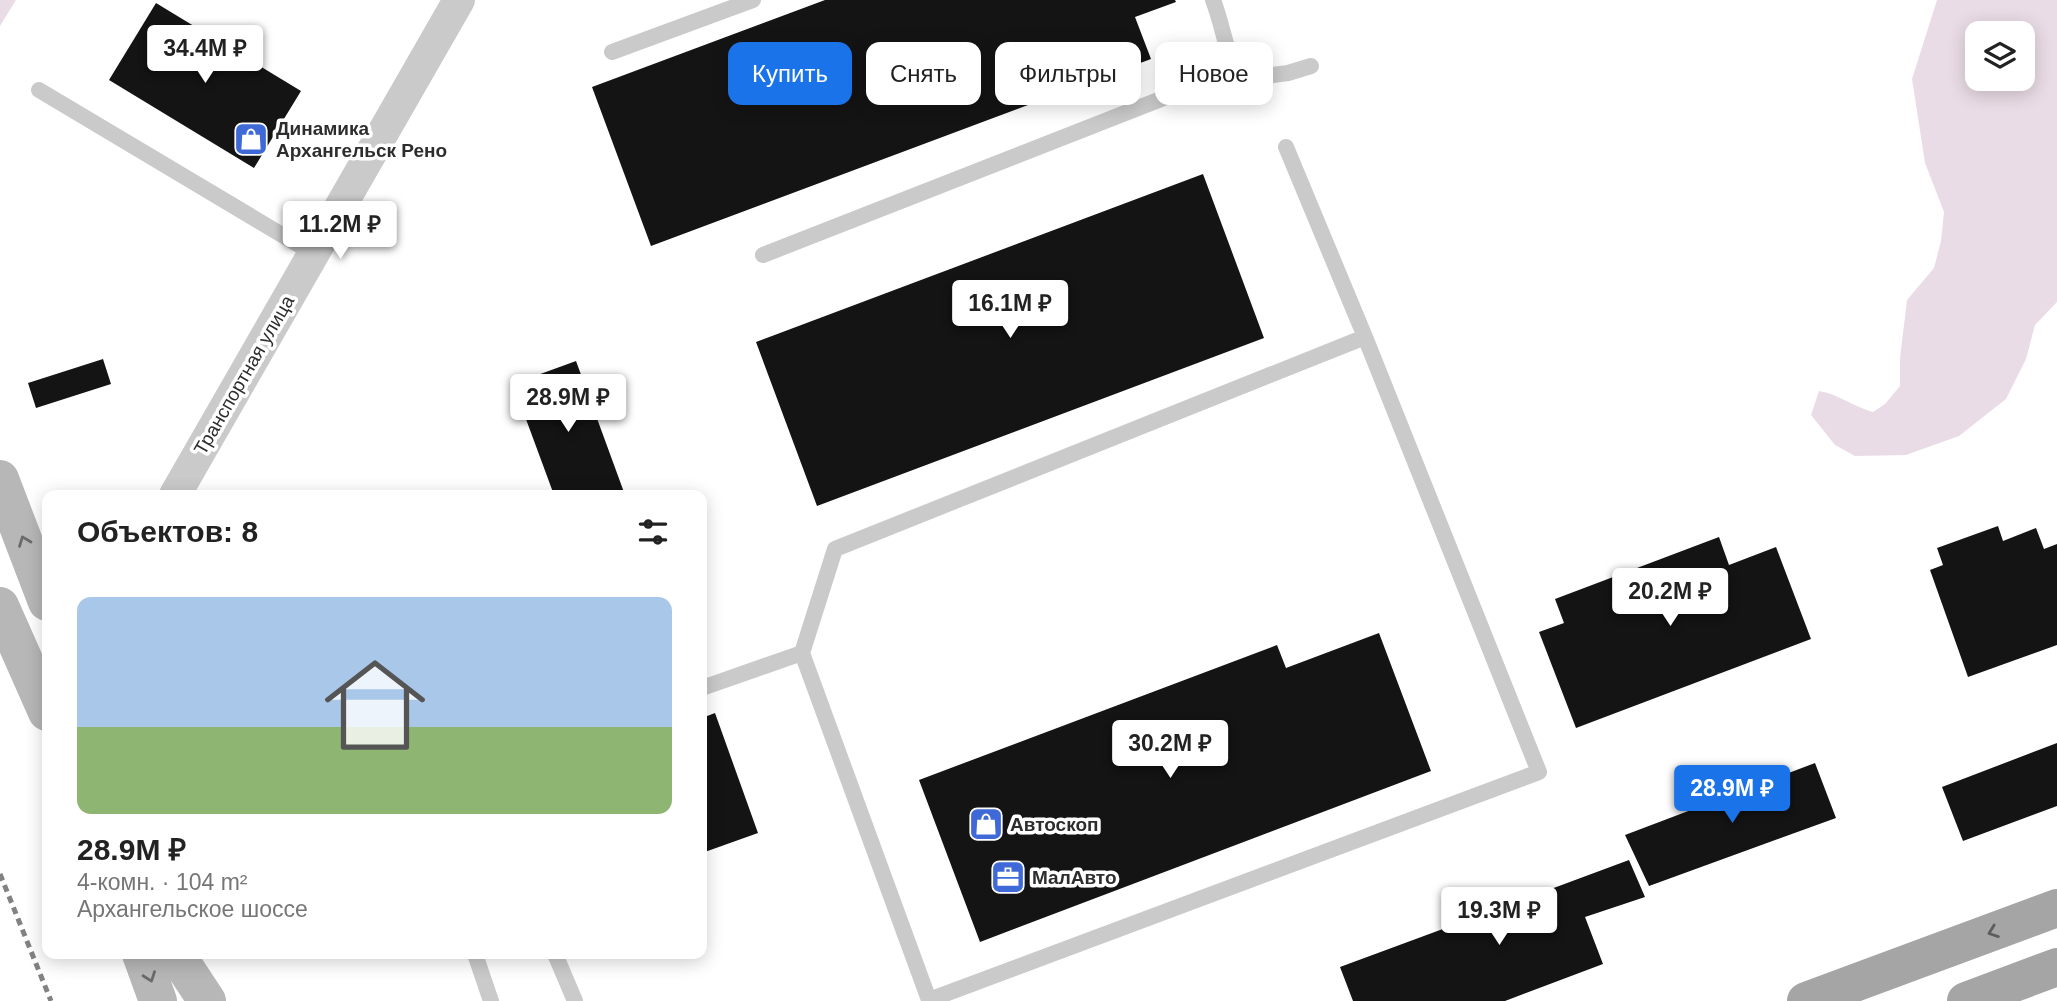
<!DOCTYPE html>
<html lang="ru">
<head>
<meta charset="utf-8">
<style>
	:root { --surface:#fff; --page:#f6f6f6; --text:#222; --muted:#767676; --accent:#1a73e8 }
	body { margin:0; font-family:Helvetica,sans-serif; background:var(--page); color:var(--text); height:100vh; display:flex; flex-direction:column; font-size:26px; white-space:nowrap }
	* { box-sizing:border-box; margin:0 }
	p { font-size:23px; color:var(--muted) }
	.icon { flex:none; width:38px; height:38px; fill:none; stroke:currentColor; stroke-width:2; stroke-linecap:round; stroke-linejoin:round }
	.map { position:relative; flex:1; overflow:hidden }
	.details { position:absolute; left:42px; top:490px; width:665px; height:469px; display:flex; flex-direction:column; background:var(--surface); border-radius:14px; box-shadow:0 4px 18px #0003 }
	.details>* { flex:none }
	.hud { position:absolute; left:728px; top:42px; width:665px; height:63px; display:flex; gap:14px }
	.tools { position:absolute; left:1965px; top:21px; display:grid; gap:14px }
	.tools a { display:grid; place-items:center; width:70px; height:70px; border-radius:14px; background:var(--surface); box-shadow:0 4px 18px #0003; font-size:35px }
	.price { position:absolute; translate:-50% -60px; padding:0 16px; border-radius:7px; background:#fff; color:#222; font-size:23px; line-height:46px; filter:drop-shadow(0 2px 4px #0008) }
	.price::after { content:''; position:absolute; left:50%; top:42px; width:21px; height:16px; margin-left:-10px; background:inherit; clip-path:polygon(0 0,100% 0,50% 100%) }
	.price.on { background:var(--accent); color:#fff }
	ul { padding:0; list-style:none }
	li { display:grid; align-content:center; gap:14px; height:371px; padding:0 35px }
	li span { display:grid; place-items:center; height:217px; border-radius:14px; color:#555 }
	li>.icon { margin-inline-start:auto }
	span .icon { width:126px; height:126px; fill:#fffc; stroke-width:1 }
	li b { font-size:30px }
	h2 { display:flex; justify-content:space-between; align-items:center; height:84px; padding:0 35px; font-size:30px }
	.tag { padding:0 24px; border-radius:14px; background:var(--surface); box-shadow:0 4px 18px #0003; font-size:24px; line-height:63px }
	.tag.on { background:var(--accent); color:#fff }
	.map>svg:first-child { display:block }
</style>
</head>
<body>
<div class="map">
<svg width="2057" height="1001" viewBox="0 0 2057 1001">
	<rect width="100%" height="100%" fill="#fff"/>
	<path fill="#eadce6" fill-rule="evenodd" d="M 0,0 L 16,0 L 0,26 Z
		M 1937,0 L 2057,0 L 2057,302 L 2035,325 L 2026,359 L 2006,399 L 1959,436 L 1906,455 L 1855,456 L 1835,445 L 1811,415 L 1819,391 C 1838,394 1854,407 1873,412 L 1885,404 L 1900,386 L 1900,358 L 1907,300 L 1934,268 L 1941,241 L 1944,212 L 1925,163 L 1912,79 ZM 1978,33 L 2023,33 L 2023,79 L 1978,79 Z"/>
	<path fill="#141414" d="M 825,0 L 1175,0 L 1176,2 L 1135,17 L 1151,59 L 651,246 L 592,87 Z
		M 156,3 L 301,91 L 254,168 L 109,80 Z
		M 1203,174 L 1264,338 L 817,506 L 756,342 Z
		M 103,359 L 111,384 L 36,408 L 28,383 Z
		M 576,361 L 625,495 L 554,495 L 513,384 Z
		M 1998,526 L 2003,541 L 2036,528 L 2044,549 L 2057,544 L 2057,645 L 1968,677 L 1930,570 L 1943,565 L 1937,548 Z
		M 1719,537 L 1729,565 L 1776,547 L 1811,639 L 1576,728 L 1539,632 L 1564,623 L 1555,599 Z
		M 1379,633 L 1431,771 L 980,942 L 919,780 L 1277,645 L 1286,668 Z
		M 715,713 L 758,833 L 702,853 L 702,718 Z
		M 2057,743 L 2057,806 L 1963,841 L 1942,787 Z
		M 1815,763 L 1836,818 L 1649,886 L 1625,835 Z
		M 1629,860 L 1645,897 L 1585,917 L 1603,964 L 1505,1001 L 1353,1001 L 1340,967 Z"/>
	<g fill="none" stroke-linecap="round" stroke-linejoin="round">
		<path stroke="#cacaca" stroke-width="16" d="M 1213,0 C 1222,23 1225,47 1235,70 L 1258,77 L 1288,73 L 1311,66
			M 612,52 L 753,0
			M 39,90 L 314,254
			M 1286,147 L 1365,337 L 835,549 L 802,653 L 929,1000 L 1539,772 L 1365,337
			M 763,255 L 1235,70
			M 702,688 L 802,653
			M 475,954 L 491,1001
			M 555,954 L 575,1001"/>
		<path stroke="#cacaca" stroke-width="32" d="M 175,495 L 459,0"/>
		<path stroke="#b7b7b7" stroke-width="38" d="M 0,479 L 47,602
			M 0,606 L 47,712
			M 141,954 L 158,1001
			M 176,954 L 207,1001"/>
		<path stroke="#a5a5a5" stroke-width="38" d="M 1806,1001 L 2057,908
			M 1966,1001 L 2057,967"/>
		<path stroke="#828282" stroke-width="5" stroke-dasharray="7 5" stroke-linecap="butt" d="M 0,874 L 51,1001"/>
	</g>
	<defs><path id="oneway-chevron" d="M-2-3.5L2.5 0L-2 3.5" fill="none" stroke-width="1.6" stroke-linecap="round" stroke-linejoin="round" transform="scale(1.75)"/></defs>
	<g stroke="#6b6b6b">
		<use href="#oneway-chevron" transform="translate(24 541) rotate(-111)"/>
		<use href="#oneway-chevron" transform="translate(150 977) rotate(70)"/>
	</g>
	<use stroke="#5d5d5d" href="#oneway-chevron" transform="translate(1993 932) rotate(160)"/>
	<defs>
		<g id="shop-square" transform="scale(1.75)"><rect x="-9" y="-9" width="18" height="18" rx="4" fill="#3e69d6" stroke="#fff"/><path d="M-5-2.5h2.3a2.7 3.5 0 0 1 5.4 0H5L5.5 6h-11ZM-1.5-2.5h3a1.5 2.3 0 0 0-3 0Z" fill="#fff"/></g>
		<g id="office-square" transform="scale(1.75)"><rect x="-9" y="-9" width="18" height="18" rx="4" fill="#3e69d6" stroke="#fff"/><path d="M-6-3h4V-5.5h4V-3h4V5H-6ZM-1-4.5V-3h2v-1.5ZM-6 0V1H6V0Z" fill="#fff"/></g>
	</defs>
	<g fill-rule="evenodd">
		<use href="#shop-square" x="251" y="139"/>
		<use href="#shop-square" x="986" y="824"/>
		<use href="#office-square" x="1008" y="877"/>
	</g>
	<g text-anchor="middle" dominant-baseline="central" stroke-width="7" stroke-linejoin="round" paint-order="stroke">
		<g font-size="19" font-weight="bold" fill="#2d2d2d" stroke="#fff" text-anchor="start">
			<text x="276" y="128">Динамика<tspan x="276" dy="22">Архангельск Рено</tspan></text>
			<text x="1010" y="824">Автоскоп</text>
			<text x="1032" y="877">МалАвто</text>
		</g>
		<g font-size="19" fill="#2d2d2d" stroke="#fff">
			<text transform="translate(244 375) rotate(-60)">Транспортная улица</text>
		</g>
	</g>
</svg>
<div class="tools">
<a><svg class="icon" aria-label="layers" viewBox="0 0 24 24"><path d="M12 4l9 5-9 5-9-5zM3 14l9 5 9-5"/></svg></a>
</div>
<b class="price" style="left:205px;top:85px">34.4M ₽</b>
<b class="price" style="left:340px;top:261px">11.2M ₽</b>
<b class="price" style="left:1010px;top:340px">16.1M ₽</b>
<b class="price" style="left:568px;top:434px">28.9M ₽</b>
<b class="price" style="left:1670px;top:628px">20.2M ₽</b>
<b class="price" style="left:1170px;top:780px">30.2M ₽</b>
<b class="price on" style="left:1732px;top:825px">28.9M ₽</b>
<b class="price" style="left:1499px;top:947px">19.3M ₽</b>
<div class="hud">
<a class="tag on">Купить</a>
<a class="tag">Снять</a>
<a class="tag">Фильтры</a>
<a class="tag">Новое</a>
</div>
<section class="details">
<h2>Объектов: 8<svg class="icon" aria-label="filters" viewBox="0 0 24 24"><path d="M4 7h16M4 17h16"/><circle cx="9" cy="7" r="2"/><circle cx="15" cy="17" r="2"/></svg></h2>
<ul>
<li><span style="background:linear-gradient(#a9c7e8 60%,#8fb573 0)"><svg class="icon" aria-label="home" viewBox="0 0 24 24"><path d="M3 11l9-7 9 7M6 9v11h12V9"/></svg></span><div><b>28.9M ₽</b><p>4-комн. · 104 m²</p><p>Архангельское шоссе</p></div></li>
</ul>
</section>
</div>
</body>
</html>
